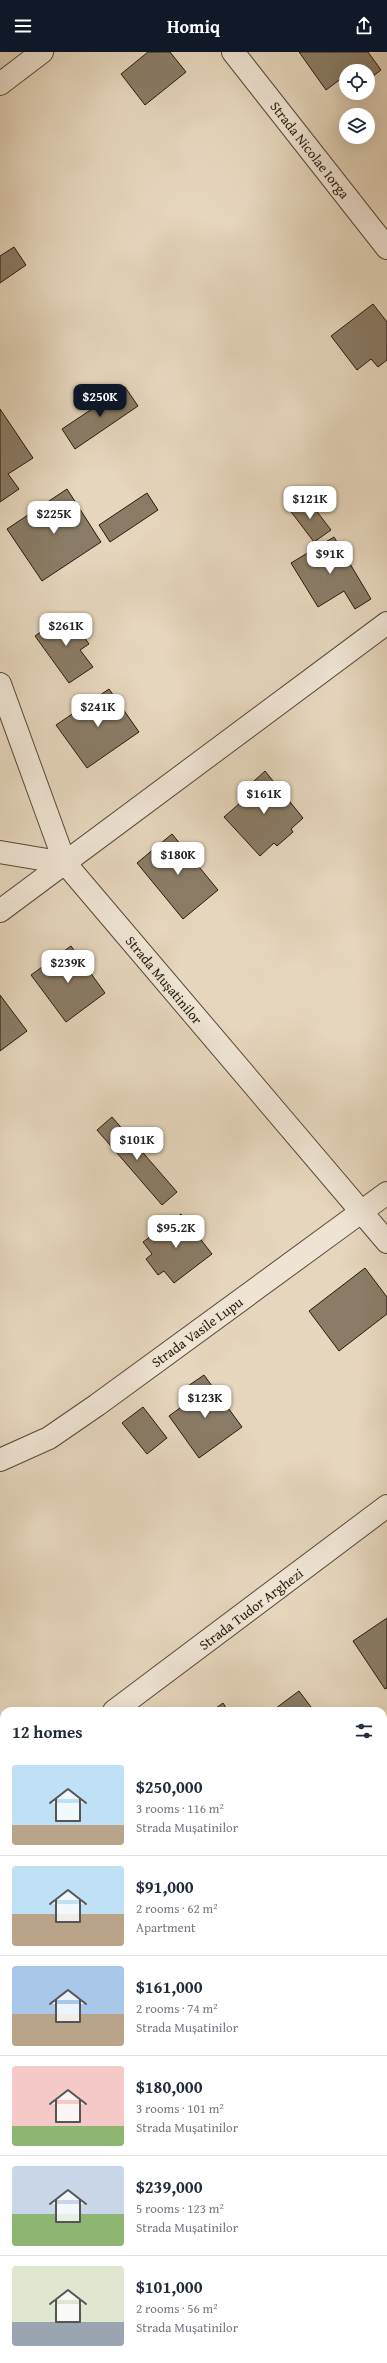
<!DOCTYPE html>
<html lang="en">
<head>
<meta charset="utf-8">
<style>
	:root { --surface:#fff; --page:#f2f2f3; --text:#1f2937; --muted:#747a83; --line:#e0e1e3; --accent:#111827 }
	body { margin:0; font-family:"Gentium Book Plus",serif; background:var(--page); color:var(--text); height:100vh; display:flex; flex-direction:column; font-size:15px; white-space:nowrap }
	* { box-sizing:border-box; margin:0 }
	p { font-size:13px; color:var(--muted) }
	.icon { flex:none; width:22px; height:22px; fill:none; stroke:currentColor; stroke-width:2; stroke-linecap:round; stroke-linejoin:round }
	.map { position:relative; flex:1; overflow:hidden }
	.side { position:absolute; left:0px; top:1655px; width:387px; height:656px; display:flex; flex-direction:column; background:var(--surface); border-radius:12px 12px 0 0; box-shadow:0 4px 16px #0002 }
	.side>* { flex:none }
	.controls { position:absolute; left:339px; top:12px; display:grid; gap:8px }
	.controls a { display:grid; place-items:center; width:36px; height:36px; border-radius:50%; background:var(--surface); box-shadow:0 4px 16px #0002; font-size:20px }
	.price { position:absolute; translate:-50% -34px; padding:0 9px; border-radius:8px; background:#fff; color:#222; font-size:13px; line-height:26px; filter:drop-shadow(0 1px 2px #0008) }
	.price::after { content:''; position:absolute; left:50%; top:24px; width:12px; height:9px; margin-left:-6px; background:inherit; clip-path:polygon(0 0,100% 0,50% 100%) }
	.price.current { background:var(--accent); color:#fff }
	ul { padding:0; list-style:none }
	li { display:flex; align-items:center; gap:12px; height:100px; padding:0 12px }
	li+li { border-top:1px solid var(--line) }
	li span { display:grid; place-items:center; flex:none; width:112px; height:80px; border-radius:4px; color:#555 }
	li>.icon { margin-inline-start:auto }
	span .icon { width:48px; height:48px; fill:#fffc; stroke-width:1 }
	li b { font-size:17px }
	h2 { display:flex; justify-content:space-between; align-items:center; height:48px; padding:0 12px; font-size:17px }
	header { display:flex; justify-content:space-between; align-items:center; height:52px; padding:0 12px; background:var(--accent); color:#fff; font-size:18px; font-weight:700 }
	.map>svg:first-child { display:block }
</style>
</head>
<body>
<header><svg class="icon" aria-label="menu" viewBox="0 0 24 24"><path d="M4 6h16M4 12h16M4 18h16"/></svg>Homiq<svg class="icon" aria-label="share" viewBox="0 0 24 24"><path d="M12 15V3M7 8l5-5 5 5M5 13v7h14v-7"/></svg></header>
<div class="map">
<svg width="387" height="2311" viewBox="0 0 387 2311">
	<rect width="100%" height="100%" fill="#e6d6bd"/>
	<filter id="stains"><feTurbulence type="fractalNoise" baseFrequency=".005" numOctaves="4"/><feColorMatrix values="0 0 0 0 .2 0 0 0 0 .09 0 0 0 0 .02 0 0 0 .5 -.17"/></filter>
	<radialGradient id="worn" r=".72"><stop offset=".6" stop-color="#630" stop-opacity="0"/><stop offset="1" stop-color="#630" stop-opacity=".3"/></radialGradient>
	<path fill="#8a7c67" stroke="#271a0a" d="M 148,0 L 170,0 L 186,20 L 145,53 L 121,22 Z
		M 299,0 L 368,0 L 381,18 L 368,28 L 368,19 L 346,19 L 346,23 L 326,38 Z
		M 14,195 L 26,213 L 0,231 L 0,204 Z
		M 373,252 L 387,270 L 387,308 L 378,315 L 371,307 L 357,318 L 331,284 Z
		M 125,335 L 138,354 L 75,397 L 62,377 Z
		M 0,357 L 33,406 L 8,422 L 19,437 L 0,450 Z
		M 67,437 L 101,490 L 42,529 L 7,477 Z
		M 147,441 L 158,458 L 110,490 L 99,473 Z
		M 306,445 L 331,478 L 314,490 L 289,457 Z
		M 334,485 L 371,547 L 355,557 L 344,539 L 318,555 L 291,511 Z
		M 67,561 L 89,592 L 80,598 L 93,615 L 69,631 L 35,584 Z
		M 109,637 L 139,680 L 87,716 L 56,673 Z
		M 265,719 L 303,766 L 291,777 L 293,780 L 277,794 L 274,791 L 260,804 L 224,765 L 248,744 L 243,739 Z
		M 172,782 L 218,838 L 183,867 L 137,811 Z
		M 71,894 L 105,941 L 66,970 L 31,923 Z
		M 0,943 L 27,979 L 0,999 Z
		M 112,1065 L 177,1140 L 162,1153 L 97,1078 Z
		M 181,1162 L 212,1202 L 174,1231 L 164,1219 L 158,1223 L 146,1207 L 152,1202 L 143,1190 Z
		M 365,1216 L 387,1245 L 387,1262 L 339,1299 L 309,1259 Z
		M 204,1323 L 242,1375 L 199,1406 L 169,1364 L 195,1345 L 188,1334 Z
		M 143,1355 L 167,1386 L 147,1402 L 122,1371 Z
		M 387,1566 L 387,1636 L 385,1637 L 353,1589 Z
		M 299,1639 L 314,1659 L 272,1659 Z
		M 223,1651 L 228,1659 L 212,1659 Z
		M 4,1827 L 4,1894 L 0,1888 L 0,1830 Z
		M 383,1931 L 387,1937 L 387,1989 L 383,1992 Z
		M 4,1998 L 4,2061 L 0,2055 L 0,2000 Z
		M 4,2001 L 4,2058 L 0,2053 L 0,2004 Z
		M 387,2101 L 387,2114 L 383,2108 L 383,2104 Z
		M 0,2225 L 4,2231 L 4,2256 L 0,2259 Z
		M 0,2229 L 4,2234 L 4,2255 L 0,2258 Z
		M 88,2307 L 145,2307 L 148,2311 L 84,2311 Z"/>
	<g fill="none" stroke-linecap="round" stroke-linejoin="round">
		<g stroke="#574937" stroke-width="24">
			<path id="street" d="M 233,0 L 387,196
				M 0,32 L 42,0
				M 0,632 L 65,811 L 387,1190
				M 0,800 L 65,811
				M 0,859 L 387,571
				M 0,1408 L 49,1386 L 97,1353 L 387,1141
				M 114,1659 L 387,1454
				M 383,1689 L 387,1686
				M 0,1745 L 4,1742
				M 0,1969 L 4,1966
				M 383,2052 L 387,2050
				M 3,2311 L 9,2307"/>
		</g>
		<use href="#street" stroke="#efe4d4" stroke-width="22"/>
	</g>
	<g text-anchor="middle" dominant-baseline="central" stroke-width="3" stroke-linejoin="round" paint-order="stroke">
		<g font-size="14" fill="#271a0a" stroke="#efe4d4">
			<text transform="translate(310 98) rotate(52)">Strada Nicolae Iorga</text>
			<text transform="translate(164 928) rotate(50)">Strada Muşatinilor</text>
			<text transform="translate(197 1280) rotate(-36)">Strada Vasile Lupu</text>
			<text transform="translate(251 1557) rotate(-37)">Strada Tudor Arghezi</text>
		</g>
	</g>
	<rect width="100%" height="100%" filter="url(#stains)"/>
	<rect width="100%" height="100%" fill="url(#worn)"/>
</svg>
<div class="controls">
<a><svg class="icon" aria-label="locate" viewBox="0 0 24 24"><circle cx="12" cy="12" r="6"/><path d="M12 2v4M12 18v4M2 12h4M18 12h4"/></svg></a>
<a><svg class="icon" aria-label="layers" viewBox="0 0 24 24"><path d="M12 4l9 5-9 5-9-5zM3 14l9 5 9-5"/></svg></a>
</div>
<b class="price current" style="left:100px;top:366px">$250K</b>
<b class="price" style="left:310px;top:468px">$121K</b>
<b class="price" style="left:54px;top:483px">$225K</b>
<b class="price" style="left:330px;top:523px">$91K</b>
<b class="price" style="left:66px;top:595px">$261K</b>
<b class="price" style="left:98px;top:676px">$241K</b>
<b class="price" style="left:264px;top:763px">$161K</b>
<b class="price" style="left:178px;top:824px">$180K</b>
<b class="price" style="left:68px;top:932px">$239K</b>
<b class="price" style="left:137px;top:1109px">$101K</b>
<b class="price" style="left:176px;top:1197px">$95.2K</b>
<b class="price" style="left:205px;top:1367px">$123K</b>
<section class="side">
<h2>12 homes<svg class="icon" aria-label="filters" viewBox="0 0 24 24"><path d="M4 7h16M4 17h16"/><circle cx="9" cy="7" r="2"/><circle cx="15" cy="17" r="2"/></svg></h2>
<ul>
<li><span style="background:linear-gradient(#bfe0f5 75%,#b9a48a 0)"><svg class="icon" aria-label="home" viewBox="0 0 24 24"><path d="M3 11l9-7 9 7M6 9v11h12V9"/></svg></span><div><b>$250,000</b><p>3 rooms · 116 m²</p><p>Strada Muşatinilor</p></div></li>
<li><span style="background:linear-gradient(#bfe0f5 60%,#b9a48a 0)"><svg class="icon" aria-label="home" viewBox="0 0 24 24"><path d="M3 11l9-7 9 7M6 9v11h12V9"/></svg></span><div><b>$91,000</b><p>2 rooms · 62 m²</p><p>Apartment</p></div></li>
<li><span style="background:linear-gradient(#a9c7e8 60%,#b9a48a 0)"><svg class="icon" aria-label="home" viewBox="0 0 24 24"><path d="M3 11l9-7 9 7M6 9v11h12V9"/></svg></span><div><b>$161,000</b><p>2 rooms · 74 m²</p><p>Strada Muşatinilor</p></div></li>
<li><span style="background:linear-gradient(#f6c9c9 75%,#8fb573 0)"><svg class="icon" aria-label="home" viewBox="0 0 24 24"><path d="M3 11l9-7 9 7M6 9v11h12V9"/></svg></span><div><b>$180,000</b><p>3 rooms · 101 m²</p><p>Strada Muşatinilor</p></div></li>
<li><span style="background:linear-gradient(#c9d6e8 60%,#8fb573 0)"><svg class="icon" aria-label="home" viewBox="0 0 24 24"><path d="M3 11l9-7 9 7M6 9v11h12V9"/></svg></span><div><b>$239,000</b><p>5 rooms · 123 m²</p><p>Strada Muşatinilor</p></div></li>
<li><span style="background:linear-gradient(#dfe7d0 70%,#9aa5b1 0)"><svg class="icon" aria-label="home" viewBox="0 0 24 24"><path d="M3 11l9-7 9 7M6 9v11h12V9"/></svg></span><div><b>$101,000</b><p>2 rooms · 56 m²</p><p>Strada Muşatinilor</p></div></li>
</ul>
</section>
</div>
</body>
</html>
